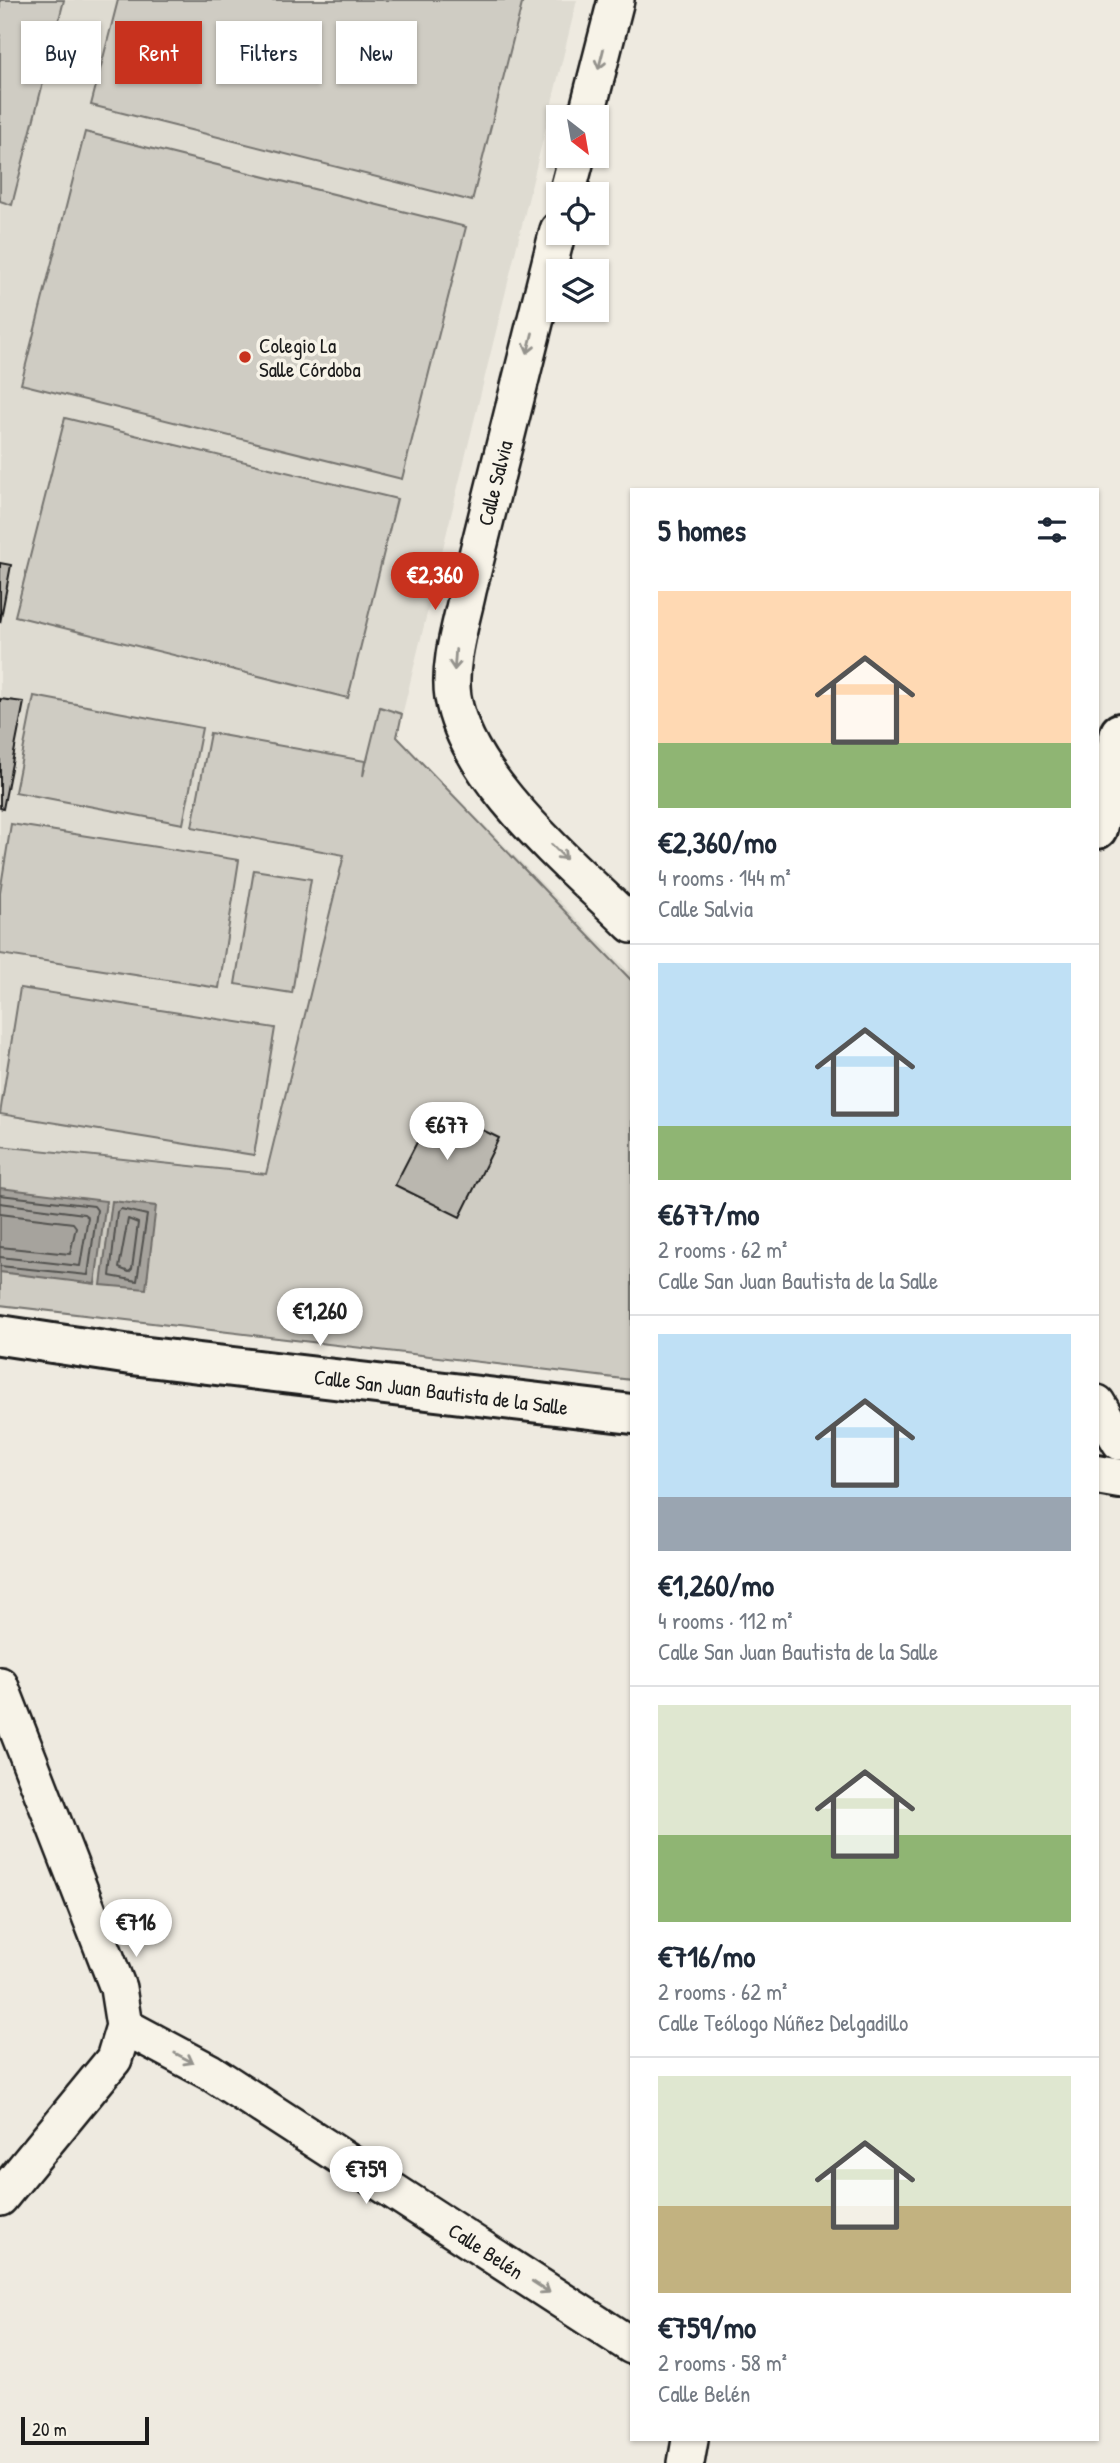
<!DOCTYPE html>
<html lang="en">
<head>
<meta charset="utf-8">
<style>
	:root { --surface:#fff; --page:#f2f2f3; --text:#1f2937; --muted:#747a83; --line:#e0e1e3; --accent:#c8321e }
	body { margin:0; font-family:"Patrick Hand",sans-serif; background:var(--page); color:var(--text); height:100vh; display:flex; flex-direction:column; font-size:26px; white-space:nowrap }
	* { box-sizing:border-box; margin:0 }
	p { font-size:23px; color:var(--muted) }
	.icon { flex:none; width:38px; height:38px; fill:none; stroke:currentColor; stroke-width:2; stroke-linecap:round; stroke-linejoin:round }
	.map { position:relative; flex:1; overflow:hidden }
	.drawer { position:absolute; left:630px; top:488px; width:469px; height:1953px; display:flex; flex-direction:column; background:var(--surface); border-radius:0px; box-shadow:0 2px 5px #0004 }
	.drawer>* { flex:none }
	.hud { position:absolute; left:21px; top:21px; width:504px; height:63px; display:flex; gap:14px }
	.needle { width:46px; rotate:149deg }
	.controls { position:absolute; left:546px; top:105px; display:grid; gap:14px }
	.controls a { display:grid; place-items:center; width:63px; height:63px; border-radius:0px; background:var(--surface); box-shadow:0 2px 5px #0004; font-size:35px }
	.scale { position:absolute; left:21px; bottom:18px; width:128px; box-sizing:border-box; padding-left:7px; border:4px solid #1c1c1c; border-top:0; font-size:19px; line-height:24px; white-space:nowrap; color:#1c1c1c; -webkit-text-stroke:5px #f7f3e8; paint-order:stroke }
	.price { position:absolute; translate:-50% -60px; padding:0 16px; border-radius:24px; background:#fff; color:#222; font-size:23px; line-height:46px; filter:drop-shadow(0 2px 4px #0008) }
	.price::after { content:''; position:absolute; left:50%; top:42px; width:21px; height:16px; margin-left:-10px; background:inherit; clip-path:polygon(0 0,100% 0,50% 100%) }
	.price.selected { background:var(--accent); color:#fff }
	ul { padding:0; list-style:none }
	li { display:grid; align-content:center; gap:14px; height:371px; padding:0 28px }
	li+li { border-top:2px solid var(--line) }
	li span { display:grid; place-items:center; height:217px; border-radius:0px; color:#555 }
	li>.icon { margin-inline-start:auto }
	span .icon { width:126px; height:126px; fill:#fffc; stroke-width:1 }
	li b { font-size:30px }
	h2 { display:flex; justify-content:space-between; align-items:center; height:84px; padding:0 28px; font-size:30px }
	.chip { padding:0 24px; border-radius:0px; background:var(--surface); box-shadow:0 2px 5px #0004; font-size:24px; line-height:63px }
	.chip.selected { background:var(--accent); color:#fff }
	.map>svg:first-child { display:block }
</style>
</head>
<body>
<div class="map">
<svg width="1120" height="2463" viewBox="0 0 1120 2463">
	<rect width="100%" height="100%" fill="#eeeae0"/>
	<filter id="ink" filterUnits="userSpaceOnUse"><feTurbulence type="fractalNoise" baseFrequency=".0143" numOctaves="2"/><feDisplacementMap in="SourceGraphic" scale="14" xChannelSelector="R" yChannelSelector="G"/><feConvolveMatrix kernelMatrix="1 2 1 2 8 2 1 2 1" color-interpolation-filters="sRGB"/></filter>
	<g filter="url(#ink)">
		<path fill="#dedbd1" d="M 0,0 L 577,0 L 397,736 L 632,975 L 632,1380 L 0,1305 Z"/>
		<path fill="#cfccc3" stroke="#767470" stroke-width="2" d="M 0,0 L 64,0 L 12,205 L 0,201 Z
			M 118,0 L 523,0 L 472,201 L 91,105 Z
			M 85,132 L 466,227 L 402,479 L 21,384 Z
			M 65,418 L 397,499 L 348,698 L 15,616 Z
			M 34,696 L 202,728 L 183,824 L 15,792 Z
			M 380,707 L 402,714 L 397,737 L 632,981 L 632,1380 L 0,1305 L 0,1146 L 266,1174 L 344,855 L 192,827 L 210,733 L 365,761 L 363,776 Z
			M 11,824 L 239,860 L 219,988 L 0,954 L 0,892 Z
			M 254,870 L 311,879 L 292,993 L 235,984 Z
			M 20,988 L 275,1028 L 254,1155 L 0,1114 Z"/>
		<path fill="#a6a39d" stroke="#6f6d69" stroke-width="2" d="M 0,1188 L 106,1201 L 95,1284 L 0,1272 Z
			M 112,1201 L 156,1206 L 146,1289 L 101,1285 Z"/>
		<g fill="none" stroke-linecap="round" stroke-linejoin="round">
			<path stroke="#535250" stroke-width="2" d="M 0,1195 L 94,1206 L 97,1210 L 88,1275 L 0,1266
				M 0,1203 L 84,1214 L 88,1217 L 80,1266 L 0,1257
				M 121,1209 L 147,1215 L 137,1281 L 110,1276 L 117,1212 Z
				M 0,1214 L 73,1223 L 76,1227 L 70,1254 L 0,1247
				M 128,1219 L 138,1223 L 132,1269 L 129,1272 L 119,1268 Z"/>
		</g>
		<path fill="#bab7af" stroke="#1c1c1c" stroke-width="2" d="M 0,563 L 11,565 L 0,623 Z
			M 0,699 L 24,702 L 3,809 L 0,808 Z
			M 435,1107 L 499,1138 L 460,1217 L 395,1185 Z"/>
		<g fill="none" stroke-linecap="round" stroke-linejoin="round">
			<g stroke="#1c1c1c" stroke-width="40">
				<path id="minor" d="M 586,117 L 616,0
					M 567,194 L 577,156
					M 558,230 L 468,591 C 461,624 448,664 453,697 C 466,780 574,867 632,925
					M 1097,1403 L 1120,1442
					M 0,1685 L 118,1988 L 124,2026 L 114,2059 L 0,2198
					M 124,2026 L 210,2072 L 632,2346
					M 686,2463 L 690,2440"/>
			</g>
			<g stroke="#1c1c1c" stroke-width="44">
				<path id="tertiary" d="M 1097,829 L 1120,733
					M 0,1335 L 131,1355 L 632,1414
					M 1097,1475 L 1120,1479"/>
			</g>
			<use href="#minor" stroke="#f7f3e8" stroke-width="35"/>
			<use href="#tertiary" stroke="#f7f3e8" stroke-width="38"/>
		</g>
		<defs><path id="oneway-shaft" d="M-6 0H5M1.5-3L5.5 0L1.5 3" fill="none" stroke-width="1.6" stroke-linecap="round" stroke-linejoin="round" transform="scale(1.75)"/></defs>
		<g stroke="#94928c">
			<use href="#oneway-shaft" transform="translate(601 59) rotate(104)"/>
			<use href="#oneway-shaft" transform="translate(530 343) rotate(104)"/>
			<use href="#oneway-shaft" transform="translate(455 660) rotate(94)"/>
			<use href="#oneway-shaft" transform="translate(559 852) rotate(45)"/>
			<use href="#oneway-shaft" transform="translate(184 2058) rotate(28)"/>
			<use href="#oneway-shaft" transform="translate(541 2287) rotate(33)"/>
		</g>
	</g>
	<circle fill="#c8321e" stroke="#f7f3e8" stroke-width="2.5" cx="245" cy="357" r="7"/>
	<g text-anchor="middle" dominant-baseline="central" stroke-width="7" stroke-linejoin="round" paint-order="stroke">
		<g font-size="21" fill="#1c1c1c" stroke="#f7f3e8" text-anchor="start">
			<text x="259" y="345">Colegio La<tspan x="259" dy="24">Salle Córdoba</tspan></text>
		</g>
		<g font-size="21" fill="#1c1c1c" stroke="#f7f3e8">
			<text transform="translate(495 483) rotate(-76)">Calle Salvia</text>
			<text transform="translate(441 1392) rotate(7)">Calle San Juan Bautista de la Salle</text>
			<text transform="translate(486 2251) rotate(33)">Calle Belén</text>
		</g>
	</g>
</svg>
<div class="controls">
<a><svg class="needle" viewBox="-14 -14 28 28"><path d="M0-13l5 13h-10z" fill="#e53935"/><path d="M0 13l5-13h-10z" fill="#747a83"/></svg></a>
<a><svg class="icon" aria-label="locate" viewBox="0 0 24 24"><circle cx="12" cy="12" r="6"/><path d="M12 2v4M12 18v4M2 12h4M18 12h4"/></svg></a>
<a><svg class="icon" aria-label="layers" viewBox="0 0 24 24"><path d="M12 4l9 5-9 5-9-5zM3 14l9 5 9-5"/></svg></a>
</div>
<div class="scale">20 m</div>
<b class="price selected" style="left:435px;top:612px">€2,360</b>
<b class="price" style="left:447px;top:1162px">€677</b>
<b class="price" style="left:320px;top:1348px">€1,260</b>
<b class="price" style="left:136px;top:1959px">€716</b>
<b class="price" style="left:366px;top:2206px">€759</b>
<div class="hud">
<a class="chip">Buy</a>
<a class="chip selected">Rent</a>
<a class="chip">Filters</a>
<a class="chip">New</a>
</div>
<section class="drawer">
<h2>5 homes<svg class="icon" aria-label="filters" viewBox="0 0 24 24"><path d="M4 7h16M4 17h16"/><circle cx="9" cy="7" r="2"/><circle cx="15" cy="17" r="2"/></svg></h2>
<ul>
<li><span style="background:linear-gradient(#ffd9b3 70%,#8fb573 0)"><svg class="icon" aria-label="home" viewBox="0 0 24 24"><path d="M3 11l9-7 9 7M6 9v11h12V9"/></svg></span><div><b>€2,360/mo</b><p>4 rooms · 144 m²</p><p>Calle Salvia</p></div></li>
<li><span style="background:linear-gradient(#bfe0f5 75%,#8fb573 0)"><svg class="icon" aria-label="home" viewBox="0 0 24 24"><path d="M3 11l9-7 9 7M6 9v11h12V9"/></svg></span><div><b>€677/mo</b><p>2 rooms · 62 m²</p><p>Calle San Juan Bautista de la Salle</p></div></li>
<li><span style="background:linear-gradient(#bfe0f5 75%,#9aa5b1 0)"><svg class="icon" aria-label="home" viewBox="0 0 24 24"><path d="M3 11l9-7 9 7M6 9v11h12V9"/></svg></span><div><b>€1,260/mo</b><p>4 rooms · 112 m²</p><p>Calle San Juan Bautista de la Salle</p></div></li>
<li><span style="background:linear-gradient(#dfe7d0 60%,#8fb573 0)"><svg class="icon" aria-label="home" viewBox="0 0 24 24"><path d="M3 11l9-7 9 7M6 9v11h12V9"/></svg></span><div><b>€716/mo</b><p>2 rooms · 62 m²</p><p>Calle Teólogo Núñez Delgadillo</p></div></li>
<li><span style="background:linear-gradient(#dfe7d0 60%,#c2b280 0)"><svg class="icon" aria-label="home" viewBox="0 0 24 24"><path d="M3 11l9-7 9 7M6 9v11h12V9"/></svg></span><div><b>€759/mo</b><p>2 rooms · 58 m²</p><p>Calle Belén</p></div></li>
</ul>
</section>
</div>
</body>
</html>
